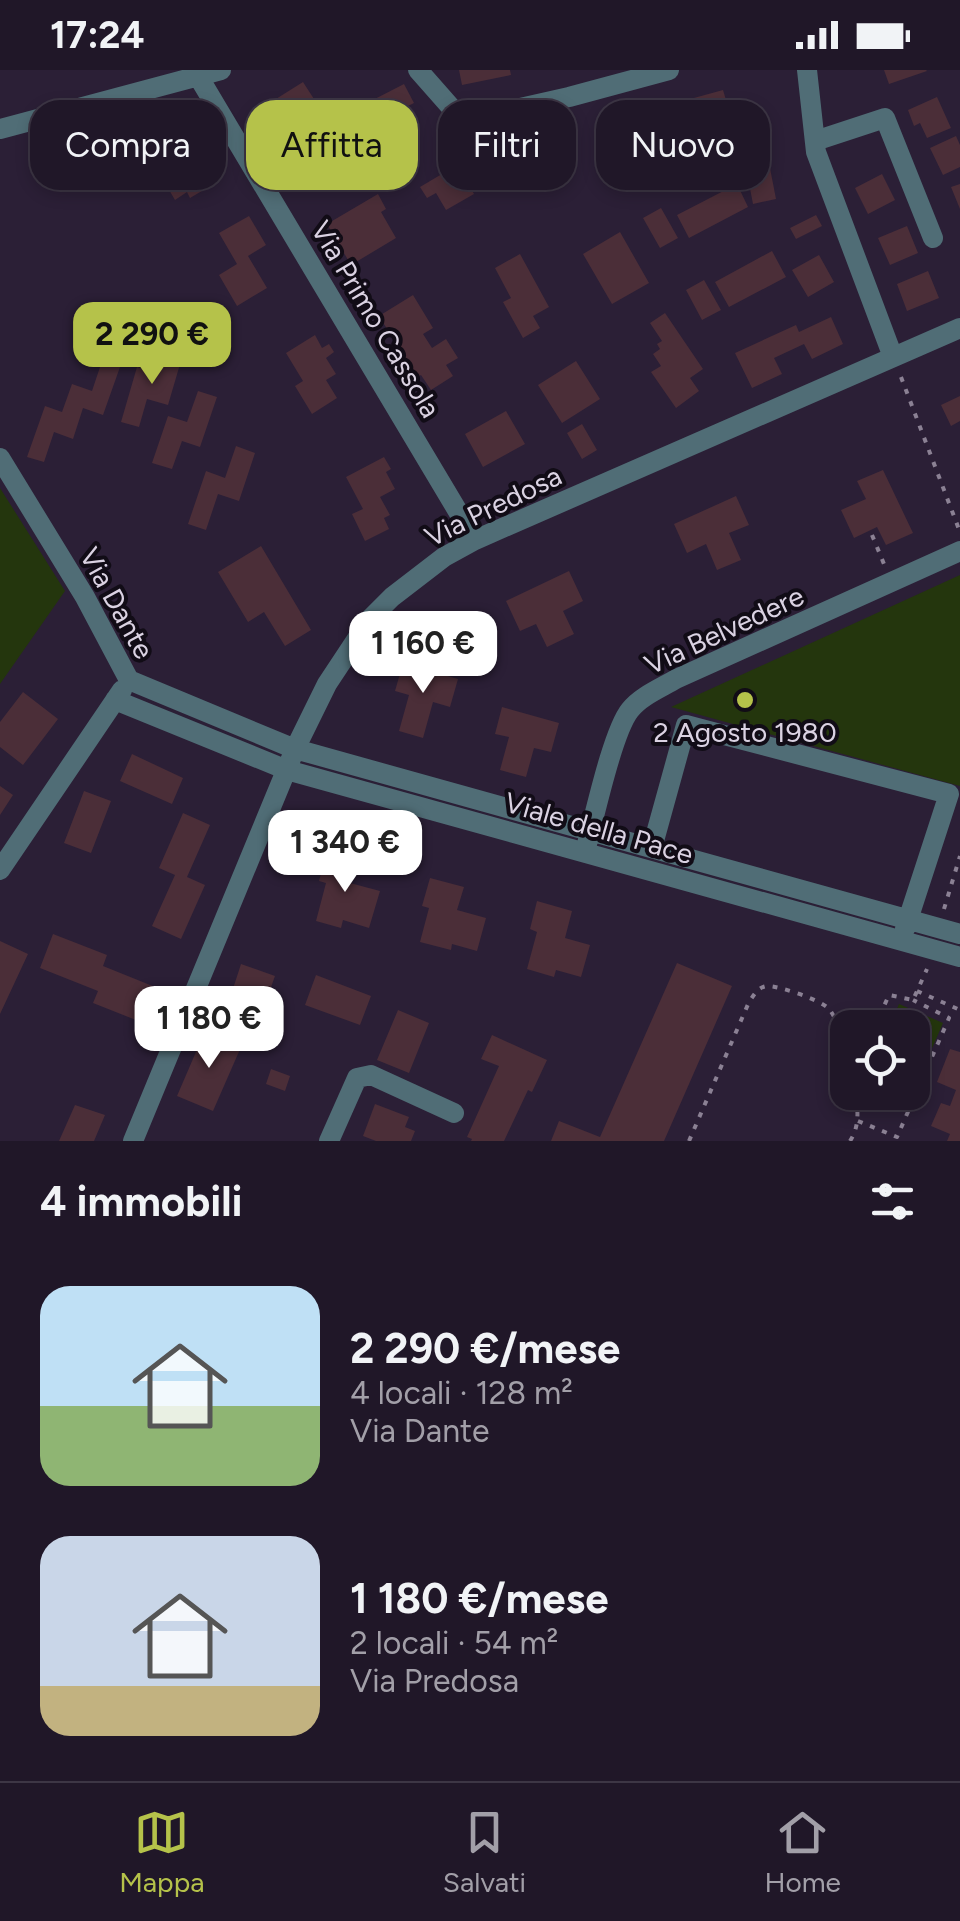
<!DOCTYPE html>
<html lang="it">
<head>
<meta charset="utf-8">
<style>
	:root { --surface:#201728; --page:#2d2434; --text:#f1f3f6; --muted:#a29fa8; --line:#3d3645; --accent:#b5c24a }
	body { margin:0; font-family:Figtree,sans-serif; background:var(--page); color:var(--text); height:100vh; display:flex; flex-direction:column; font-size:38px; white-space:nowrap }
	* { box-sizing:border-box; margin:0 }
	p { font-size:32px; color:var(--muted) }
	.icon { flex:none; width:55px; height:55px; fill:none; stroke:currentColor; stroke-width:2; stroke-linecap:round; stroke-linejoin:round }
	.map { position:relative; height:1071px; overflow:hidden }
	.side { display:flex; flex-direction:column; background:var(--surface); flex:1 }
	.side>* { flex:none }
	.top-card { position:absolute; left:30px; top:30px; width:900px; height:90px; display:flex; gap:20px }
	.buttons { position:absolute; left:830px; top:940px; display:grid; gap:20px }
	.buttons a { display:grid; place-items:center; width:100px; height:100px; border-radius:20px; background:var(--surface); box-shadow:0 5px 15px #0003,0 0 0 2px var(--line); font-size:50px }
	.price { position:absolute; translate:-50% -85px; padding:0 22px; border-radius:20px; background:#fff; color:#222; font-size:32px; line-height:65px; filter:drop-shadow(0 2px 5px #0008) }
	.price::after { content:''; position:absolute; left:50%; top:60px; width:30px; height:22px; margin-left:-15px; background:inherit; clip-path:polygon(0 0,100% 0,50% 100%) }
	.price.active { background:var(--accent); color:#111 }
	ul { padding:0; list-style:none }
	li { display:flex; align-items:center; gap:30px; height:250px; padding:0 40px }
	li span { display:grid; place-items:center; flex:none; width:280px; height:200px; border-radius:30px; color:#555 }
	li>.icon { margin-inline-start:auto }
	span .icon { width:120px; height:120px; fill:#fffc; stroke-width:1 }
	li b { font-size:42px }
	h2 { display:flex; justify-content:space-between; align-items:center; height:120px; padding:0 40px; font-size:42px }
	.tag { padding:0 35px; border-radius:30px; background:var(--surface); box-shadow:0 5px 15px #0003,0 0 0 2px var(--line); font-size:35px; line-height:90px }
	.tag.active { background:var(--accent); color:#111 }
	.status { display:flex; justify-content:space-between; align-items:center; height:70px; padding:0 50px; background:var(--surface); direction:ltr }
	.status svg { height:28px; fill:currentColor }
	.tab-bar { display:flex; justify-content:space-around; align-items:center; height:140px; border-top:2px solid var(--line); background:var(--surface); font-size:28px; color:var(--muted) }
	.tab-bar a { display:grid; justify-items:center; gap:5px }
	.tab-bar .active { color:var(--accent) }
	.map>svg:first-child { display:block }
</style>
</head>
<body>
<div class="status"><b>17:24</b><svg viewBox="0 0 49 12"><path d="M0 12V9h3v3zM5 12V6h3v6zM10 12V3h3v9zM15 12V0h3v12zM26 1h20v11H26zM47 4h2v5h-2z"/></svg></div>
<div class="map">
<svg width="960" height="1071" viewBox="0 0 960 1071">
	<rect width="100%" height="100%" fill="#2b1f36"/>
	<path fill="#24360d" d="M 0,418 L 65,521 L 0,614 Z
		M 960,505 L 960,716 L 671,637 Z
		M 899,934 L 943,953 L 910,1029 L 895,1023 L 912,1022 L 912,958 L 889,957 Z"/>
	<path fill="#4b2e38" d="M 459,0 L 510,0 L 511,5 L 462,15 Z
		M 884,0 L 926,0 L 927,1 L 889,14 Z
		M 303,12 L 323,43 L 318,46 L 337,77 L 310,94 L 290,63 L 284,67 L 279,58 L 273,61 L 267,51 L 276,45 L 268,34 Z
		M 404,14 L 414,33 L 404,38 L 415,58 L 390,71 L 369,32 Z
		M 723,20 L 729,40 L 740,37 L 745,59 L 723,65 L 721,56 L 693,64 L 683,31 Z
		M 937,27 L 951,58 L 927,68 L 920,53 L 914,56 L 908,40 Z
		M 649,40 L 652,48 L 662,45 L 665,53 L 655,56 L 660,74 L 629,83 L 618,49 Z
		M 167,58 L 185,89 L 194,84 L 212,115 L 190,128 L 187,122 L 175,130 L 168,118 L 175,114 L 167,99 L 151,109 L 144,96 L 149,93 L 138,75 Z
		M 557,58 L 563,77 L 557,79 L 562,95 L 533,104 L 528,89 L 522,91 L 516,71 Z
		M 956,66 L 960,75 L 960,97 L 943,105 L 930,78 Z
		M 769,93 L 776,129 L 753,134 L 746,98 Z
		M 457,95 L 474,124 L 446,140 L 436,123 L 427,128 L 420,117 Z
		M 882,104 L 895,130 L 868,144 L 855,118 Z
		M 737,114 L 748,137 L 689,168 L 677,145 Z
		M 960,114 L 960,139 L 951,117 Z
		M 378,124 L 386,139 L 381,142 L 396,168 L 351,195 L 327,154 Z
		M 661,138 L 678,168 L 660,178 L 643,148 Z
		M 816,145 L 822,156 L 796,169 L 790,158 Z
		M 249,146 L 266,175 L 248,186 L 267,218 L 237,236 L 219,205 L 237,194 L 219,163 Z
		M 907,156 L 918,183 L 890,195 L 878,168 Z
		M 620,162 L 649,213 L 612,234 L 583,184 Z
		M 772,181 L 786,207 L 729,237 L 715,212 Z
		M 520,184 L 549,237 L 533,246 L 540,258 L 523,268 L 503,232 L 511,228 L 495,198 Z
		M 819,185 L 834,212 L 808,227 L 792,200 Z
		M 928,201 L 939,228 L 907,241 L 897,214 Z
		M 704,210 L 721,240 L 702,250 L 686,220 Z
		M 413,225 L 433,258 L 423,264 L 432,278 L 446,269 L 458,288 L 446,295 L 453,306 L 431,320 L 421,305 L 417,307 L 379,246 Z
		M 665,243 L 703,299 L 690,308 L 699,321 L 676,338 L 651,302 L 661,296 L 653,284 L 660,279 L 657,274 L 662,271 L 650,253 Z
		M 831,247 L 843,274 L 812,289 L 804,274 L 774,288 L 782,304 L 752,318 L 735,283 L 796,255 L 799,262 Z
		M 315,265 L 322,278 L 329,274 L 334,282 L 326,288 L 336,304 L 326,310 L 337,328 L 312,344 L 295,316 L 303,311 L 286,283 Z
		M 165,279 L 183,284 L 168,335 L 147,329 L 139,357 L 121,352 L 137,297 L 158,304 Z
		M 102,291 L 120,297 L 103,345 L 83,338 L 73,369 L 54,362 L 44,392 L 27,387 L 45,336 L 62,342 L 72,314 L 92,321 Z
		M 576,291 L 600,329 L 562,353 L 538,315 Z
		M 198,321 L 217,327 L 200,377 L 182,371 L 172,399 L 152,393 L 168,346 L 187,352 Z
		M 960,326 L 960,351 L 951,356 L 941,335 Z
		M 506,341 L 525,374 L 483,397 L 465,364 Z
		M 582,354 L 597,380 L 582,389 L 567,363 Z
		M 236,376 L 255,383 L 239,431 L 218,424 L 206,460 L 188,454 L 206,401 L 225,408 Z
		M 384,387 L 391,399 L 386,402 L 395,419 L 380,427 L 390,445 L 384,448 L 389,459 L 365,471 L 352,444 L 363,439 L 346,407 Z
		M 883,400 L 913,463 L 886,475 L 877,457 L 854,468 L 841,440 L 866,429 L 857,411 Z
		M 736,426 L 749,455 L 729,463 L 741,490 L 717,500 L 706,474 L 687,483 L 674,454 Z
		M 261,476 L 311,560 L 285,576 L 264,542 L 248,552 L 218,502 Z
		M 569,501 L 583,531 L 563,541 L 574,564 L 547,577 L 536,554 L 520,561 L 506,531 Z
		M 403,593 L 458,609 L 450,637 L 433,632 L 423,668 L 399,661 L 409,625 L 395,621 Z
		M 23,622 L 58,649 L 23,695 L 0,677 L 0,652 Z
		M 502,637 L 559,653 L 551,682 L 534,678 L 526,707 L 500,700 L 509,667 L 495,664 Z
		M 132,684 L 183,708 L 172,734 L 120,711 Z
		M 0,716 L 13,725 L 0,745 Z
		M 84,721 L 111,731 L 91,783 L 64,773 Z
		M 183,743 L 210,755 L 187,807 L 205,815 L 181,869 L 152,856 L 175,805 L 159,798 Z
		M 327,781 L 356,790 L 350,813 L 380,821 L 369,858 L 343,850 L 341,858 L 316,851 L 326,813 L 319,811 Z
		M 430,808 L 464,817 L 457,840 L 486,848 L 477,881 L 452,874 L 451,880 L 420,872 L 429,838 L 422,836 Z
		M 537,831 L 572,841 L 565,868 L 590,875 L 581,907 L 556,900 L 554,907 L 527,899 L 537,862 L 530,859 Z
		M 53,864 L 107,885 L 103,896 L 160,919 L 146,954 L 93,933 L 98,921 L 40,898 Z
		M 0,871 L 28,884 L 0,944 Z
		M 677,893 L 732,916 L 664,1071 L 551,1071 L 559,1051 L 600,1067 Z
		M 241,894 L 275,906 L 262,942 L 229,931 Z
		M 316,905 L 371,926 L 360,955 L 305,935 Z
		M 398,940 L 429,953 L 409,1003 L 377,990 Z
		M 205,961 L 241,977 L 213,1041 L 177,1026 Z
		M 492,965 L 547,990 L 532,1022 L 528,1020 L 504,1071 L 471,1071 L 472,1069 L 467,1067 L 499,996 L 481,989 Z
		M 950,979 L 960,982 L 960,1071 L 947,1071 L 950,1064 L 931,1056 L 941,1033 L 950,1036 L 956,1020 L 937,1012 Z
		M 271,999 L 290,1006 L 285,1021 L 266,1014 Z
		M 375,1034 L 409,1047 L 405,1057 L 415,1061 L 411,1071 L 376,1071 L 363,1066 Z
		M 75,1035 L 105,1045 L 94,1071 L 59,1071 Z"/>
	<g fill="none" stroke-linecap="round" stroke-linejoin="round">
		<path stroke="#8b8194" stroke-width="4" stroke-dasharray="5 8" stroke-linecap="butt" d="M 901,307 L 960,462
			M 872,465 L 884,494
			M 944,839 L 960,786
			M 917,921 L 960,940
			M 874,958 L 889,925 L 913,930 L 927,899
			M 858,1051 L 897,1067 L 949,948 L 913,930
			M 689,1071 L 749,932 C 754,925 758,917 767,916 C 780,916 821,930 829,939 C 839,951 842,972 848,986
			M 850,1071 C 860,1056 858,1039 855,1022"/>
		<path stroke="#506d76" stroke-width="20" d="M 418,0 L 463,51 L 569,27 L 669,0
			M 807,0 L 816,82 L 893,287
			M 198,6 L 475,470
			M 0,59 L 221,0
			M 815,71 L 885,48 L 933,168
			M 0,388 L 85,527 L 129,610
			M 129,610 L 295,679 L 960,864
			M 115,630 L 287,700 L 960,887
			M 587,774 C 595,744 613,661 630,640 C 641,626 661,618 676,609 L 960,481
			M 652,778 L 686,655 L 949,724 L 905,859
			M 0,800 L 122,620
			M 133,1071 L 295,679 L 327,614 L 370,549 L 392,527 L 444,487 L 475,470 L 960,258
			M 329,1071 L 357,1008 L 371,1005 L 454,1043"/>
	</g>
	<circle fill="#b5c24a" stroke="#110c16" stroke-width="4" cx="745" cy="630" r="10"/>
	<g text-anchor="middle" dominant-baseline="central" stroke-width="8" stroke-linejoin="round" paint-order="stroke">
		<g font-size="28" fill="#dad2e2" stroke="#110c16">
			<text transform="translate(376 249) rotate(59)">Via Primo Cassola</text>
			<text transform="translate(493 436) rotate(-26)">Via Predosa</text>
			<text transform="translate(117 533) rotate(61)">Via Dante</text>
			<text transform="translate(724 560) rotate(-25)">Via Belvedere</text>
			<text transform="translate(599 758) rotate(16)">Viale della Pace</text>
		</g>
		<g font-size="28" fill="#dad2e2" stroke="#110c16">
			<text x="745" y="662">2 Agosto 1980</text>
		</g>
	</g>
</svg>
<div class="buttons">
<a><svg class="icon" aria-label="locate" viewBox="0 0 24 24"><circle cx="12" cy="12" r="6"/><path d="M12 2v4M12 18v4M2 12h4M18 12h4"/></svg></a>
</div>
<b class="price active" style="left:152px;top:317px">2 290 €</b>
<b class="price" style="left:423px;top:626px">1 160 €</b>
<b class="price" style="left:345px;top:825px">1 340 €</b>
<b class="price" style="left:209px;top:1001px">1 180 €</b>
<div class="top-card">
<a class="tag">Compra</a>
<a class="tag active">Affitta</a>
<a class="tag">Filtri</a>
<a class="tag">Nuovo</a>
</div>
</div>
<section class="side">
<h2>4 immobili<svg class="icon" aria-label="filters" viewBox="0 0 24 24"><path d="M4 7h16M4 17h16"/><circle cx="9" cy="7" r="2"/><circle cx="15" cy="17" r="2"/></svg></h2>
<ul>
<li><span style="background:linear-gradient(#bfe0f5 60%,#8fb573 0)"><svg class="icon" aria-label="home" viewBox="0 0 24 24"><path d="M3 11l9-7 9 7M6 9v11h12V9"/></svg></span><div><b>2 290 €/mese</b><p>4 locali · 128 m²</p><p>Via Dante</p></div></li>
<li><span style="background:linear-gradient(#c9d6e8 75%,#c2b280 0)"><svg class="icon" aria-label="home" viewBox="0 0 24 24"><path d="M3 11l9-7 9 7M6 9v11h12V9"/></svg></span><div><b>1 180 €/mese</b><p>2 locali · 54 m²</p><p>Via Predosa</p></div></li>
</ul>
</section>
<nav class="tab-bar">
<a class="active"><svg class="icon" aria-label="map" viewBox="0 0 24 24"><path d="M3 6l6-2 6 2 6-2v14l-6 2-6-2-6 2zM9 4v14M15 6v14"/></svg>Mappa</a>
<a><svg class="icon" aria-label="saved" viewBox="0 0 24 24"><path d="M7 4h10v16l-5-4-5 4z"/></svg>Salvati</a>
<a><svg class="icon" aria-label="home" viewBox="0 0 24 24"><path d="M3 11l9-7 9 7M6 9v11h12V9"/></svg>Home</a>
</nav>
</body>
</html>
